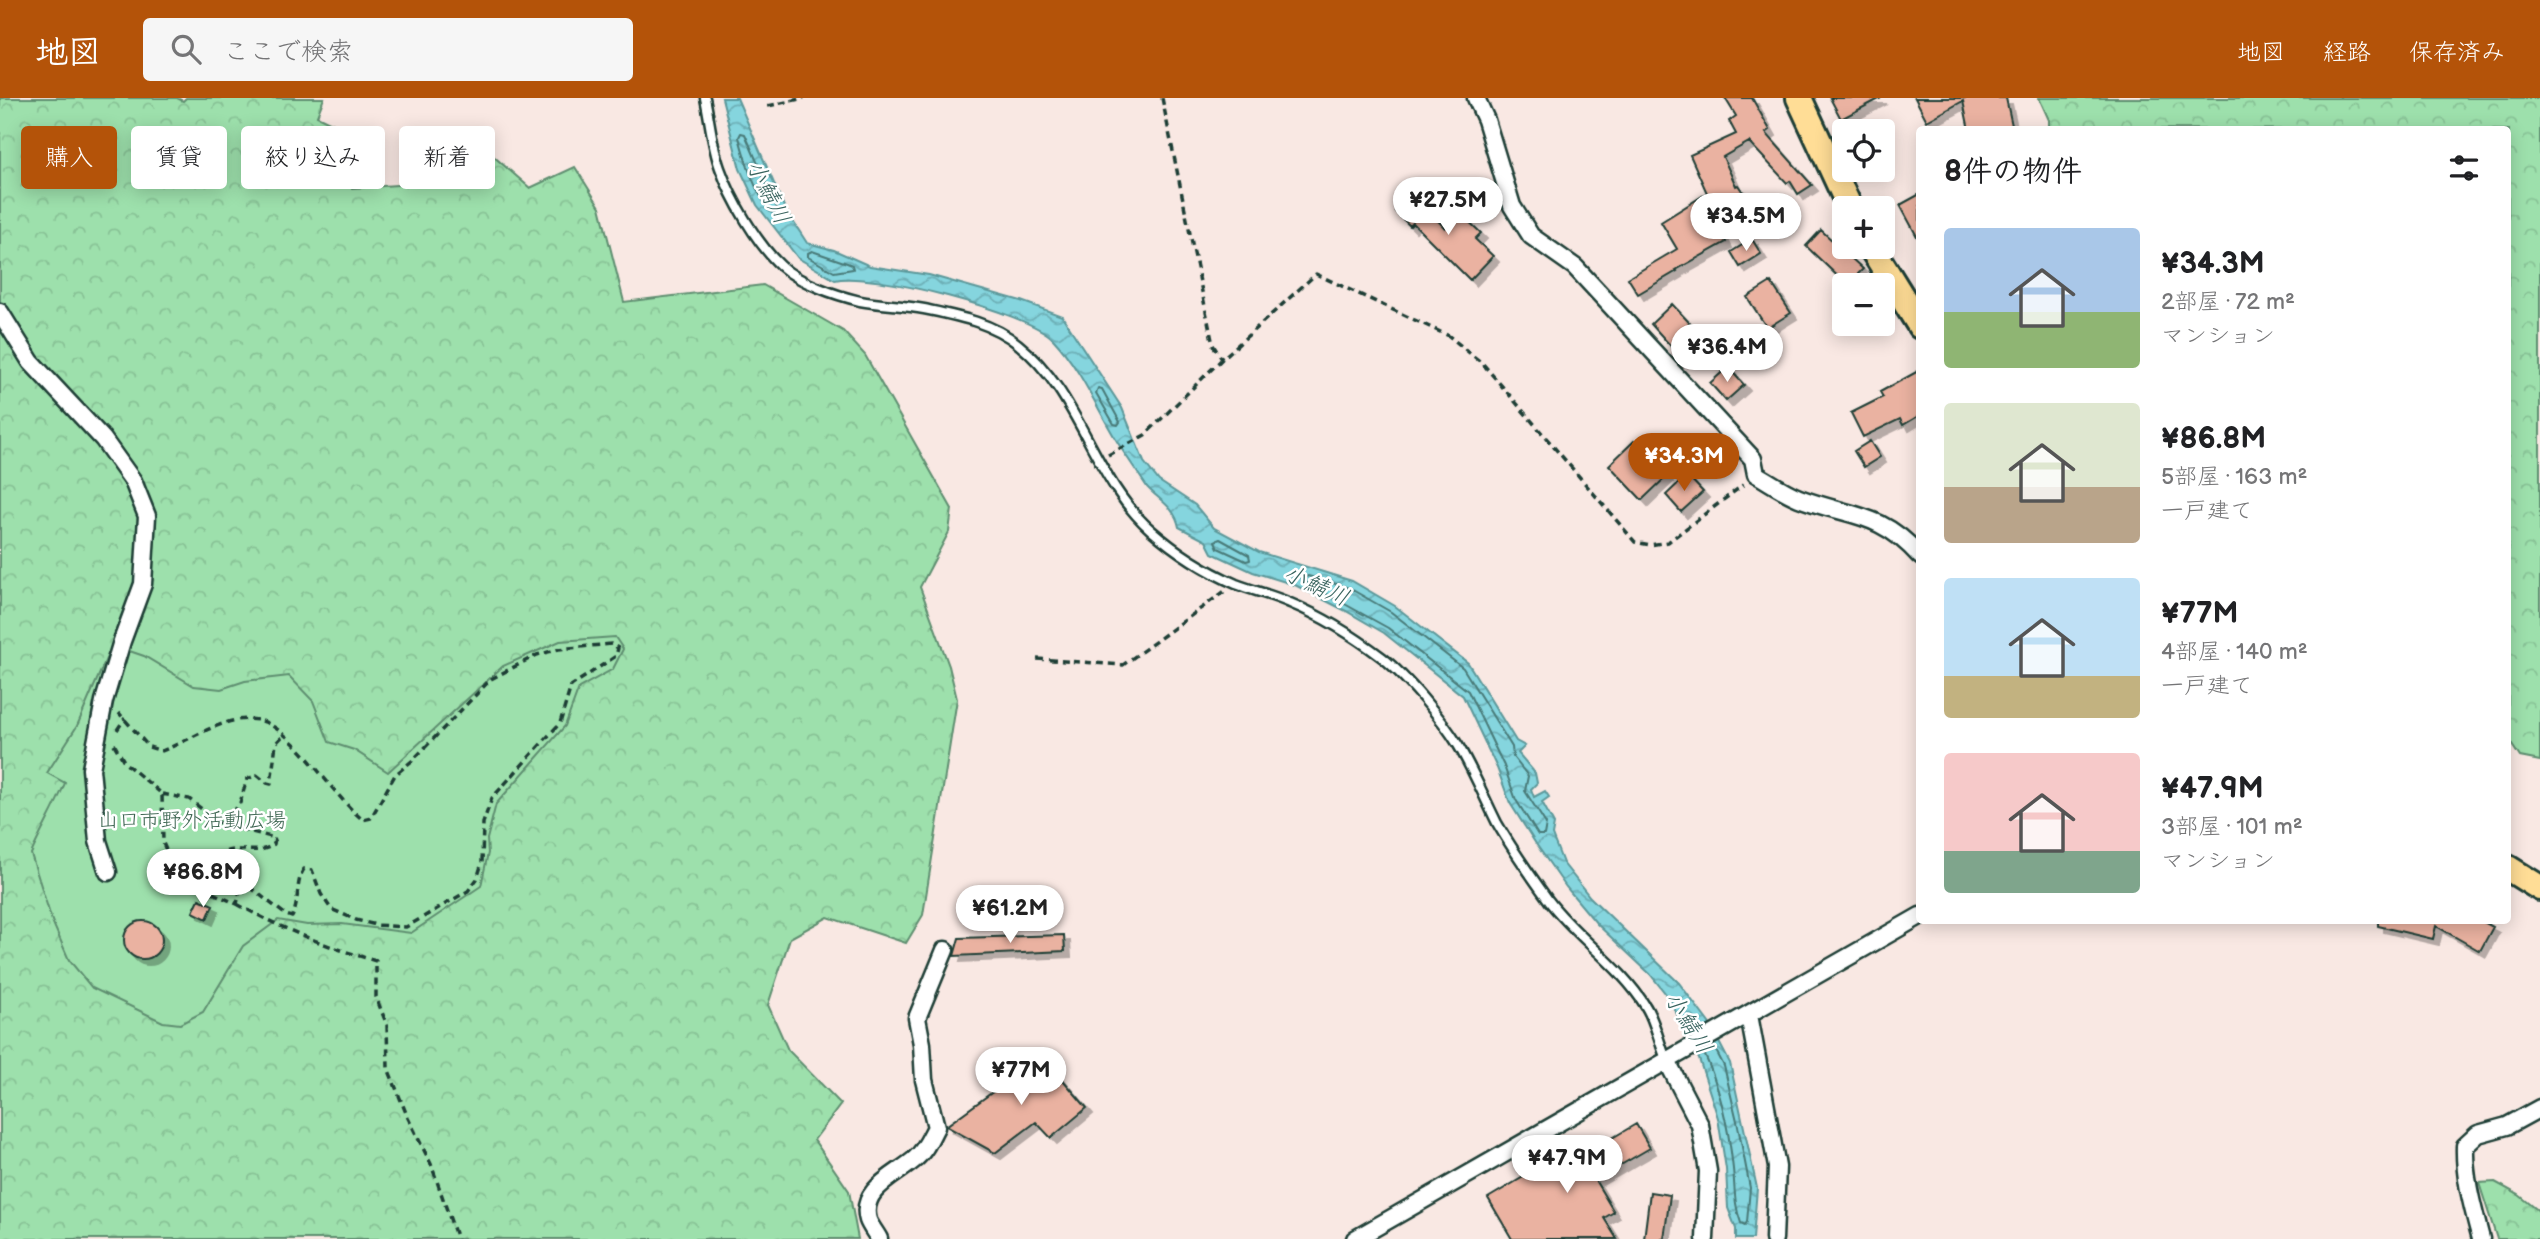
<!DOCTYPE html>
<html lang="ja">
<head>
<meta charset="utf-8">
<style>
	:root { --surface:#fff; --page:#f6f6f6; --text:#202124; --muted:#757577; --accent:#b45309 }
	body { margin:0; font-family:"Balsamiq Sans","Klee One",sans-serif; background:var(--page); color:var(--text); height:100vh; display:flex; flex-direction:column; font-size:26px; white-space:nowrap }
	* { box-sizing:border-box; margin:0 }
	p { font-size:23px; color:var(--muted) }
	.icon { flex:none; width:38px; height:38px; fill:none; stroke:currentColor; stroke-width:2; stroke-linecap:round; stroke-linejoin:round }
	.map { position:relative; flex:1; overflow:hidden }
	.panel { position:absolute; left:1916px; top:28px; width:595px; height:798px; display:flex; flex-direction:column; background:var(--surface); border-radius:7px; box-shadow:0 4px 18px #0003 }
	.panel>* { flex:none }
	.banner { position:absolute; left:21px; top:28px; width:665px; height:63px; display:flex; gap:14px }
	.tools { position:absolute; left:1832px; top:21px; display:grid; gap:14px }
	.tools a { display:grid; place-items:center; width:63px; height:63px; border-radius:7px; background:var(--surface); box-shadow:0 4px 18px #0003; font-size:35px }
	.price { position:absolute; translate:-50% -60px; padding:0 16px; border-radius:24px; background:#fff; color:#222; font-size:23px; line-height:46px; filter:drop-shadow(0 2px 4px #0008) }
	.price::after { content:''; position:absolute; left:50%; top:42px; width:21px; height:16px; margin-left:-10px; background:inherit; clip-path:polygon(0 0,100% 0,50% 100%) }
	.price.active { background:var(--accent); color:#fff }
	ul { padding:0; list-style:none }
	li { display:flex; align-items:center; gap:21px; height:175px; padding:0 28px }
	li span { display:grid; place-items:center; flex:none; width:196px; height:140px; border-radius:7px; color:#555 }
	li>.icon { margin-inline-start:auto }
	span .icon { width:84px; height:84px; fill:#fffc; stroke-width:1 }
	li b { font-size:30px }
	h2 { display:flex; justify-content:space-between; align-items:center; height:84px; padding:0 28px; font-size:30px }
	.pill { padding:0 24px; border-radius:7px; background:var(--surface); box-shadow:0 4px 18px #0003; font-size:24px; line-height:63px }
	.pill.active { background:var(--accent); color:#fff }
	header { display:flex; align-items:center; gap:42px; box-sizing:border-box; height:98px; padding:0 35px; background:var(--accent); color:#fff }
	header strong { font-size:33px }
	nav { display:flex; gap:38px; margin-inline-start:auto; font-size:24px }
	.search { width:490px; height:63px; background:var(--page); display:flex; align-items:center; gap:18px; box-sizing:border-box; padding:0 24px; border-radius:7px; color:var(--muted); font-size:26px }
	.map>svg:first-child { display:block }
</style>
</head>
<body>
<header>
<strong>地図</strong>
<div class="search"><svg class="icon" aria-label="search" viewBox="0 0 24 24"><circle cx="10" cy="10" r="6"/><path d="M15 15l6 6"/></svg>ここで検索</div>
<nav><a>地図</a><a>経路</a><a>保存済み</a></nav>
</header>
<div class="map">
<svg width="2540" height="1141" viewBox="0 0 2540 1141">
	<defs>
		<pattern id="forest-crowns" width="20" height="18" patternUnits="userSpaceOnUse" patternTransform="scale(1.75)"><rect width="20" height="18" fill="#9de0ac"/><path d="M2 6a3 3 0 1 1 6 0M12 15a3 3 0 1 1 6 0" fill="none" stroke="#87c195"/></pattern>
		<pattern id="water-waves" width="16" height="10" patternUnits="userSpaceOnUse" patternTransform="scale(1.75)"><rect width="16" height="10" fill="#85d5de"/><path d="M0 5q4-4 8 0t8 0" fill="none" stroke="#6caeb5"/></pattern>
		<filter id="shadow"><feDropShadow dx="6" dy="6" stdDeviation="0" flood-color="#0004"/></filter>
	</defs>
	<rect width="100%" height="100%" fill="#f9e8e3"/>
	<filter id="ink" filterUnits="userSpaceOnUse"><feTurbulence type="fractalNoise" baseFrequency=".0143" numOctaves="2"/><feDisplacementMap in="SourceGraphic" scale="14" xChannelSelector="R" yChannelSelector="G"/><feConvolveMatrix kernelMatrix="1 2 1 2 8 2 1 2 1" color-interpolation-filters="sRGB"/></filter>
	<g filter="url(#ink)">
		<path fill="url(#forest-crowns)" stroke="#5e8e70" stroke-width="2" d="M 0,0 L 177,0 L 183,3 L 186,0 L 324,0 L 317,18 L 346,32 L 352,90 L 428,85 L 455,68 L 476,43 L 530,90 L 575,69 L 600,109 L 624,204 L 763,187 L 843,233 L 865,257 L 952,411 L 949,434 L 920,489 L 949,568 L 957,601 L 923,817 L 906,845 L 828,819 L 790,840 L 768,907 L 788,952 L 841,1006 L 814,1042 L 849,1093 L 858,1141 L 0,1141 Z
			M 2039,0 L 2540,0 L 2540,663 L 2520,659 L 2508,641 L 2508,32 L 2049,31 L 2049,22 Z
			M 2495,1084 L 2519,1097 L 2540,1114 L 2540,1141 L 2497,1141 L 2479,1085 Z"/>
		<path fill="#9de0ac" stroke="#5e8e70" stroke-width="2" d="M 615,539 L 623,551 L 613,571 L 579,590 L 565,628 L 496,706 L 487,741 L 488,755 L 481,788 L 411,835 L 342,826 L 307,827 L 278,822 L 243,848 L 203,914 L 180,926 L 163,924 L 92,890 L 69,862 L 52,823 L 31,756 C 42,731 55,710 65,685 L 47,675 L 77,628 L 112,547 L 144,558 L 194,588 L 221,591 L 245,583 L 289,578 L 313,603 L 329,644 L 354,652 L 388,674 L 503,568 L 560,543 Z"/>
		<path fill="url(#water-waves)" stroke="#5c989a" stroke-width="2" d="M 722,0 L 737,0 L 785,111 L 807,145 L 834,152 L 870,168 L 929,177 L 1021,203 L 1062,218 L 1122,310 L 1144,364 L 1159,383 L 1195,407 L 1214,430 L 1259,454 L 1352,483 L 1395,508 L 1468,565 L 1516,643 L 1525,648 L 1518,655 L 1535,675 L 1537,685 L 1531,691 L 1534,699 L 1545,693 L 1549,699 L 1542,704 L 1554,726 L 1552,737 L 1563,765 L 1590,799 L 1679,885 L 1709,925 L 1730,965 L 1757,1090 L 1753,1141 L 1736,1141 L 1736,1131 L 1728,1110 L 1726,1071 L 1718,1020 L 1699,961 L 1669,900 L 1650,876 L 1597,826 L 1566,789 L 1536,746 L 1510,705 L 1497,670 L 1463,598 L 1384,535 L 1346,513 L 1295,487 L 1253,474 L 1212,455 L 1206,443 L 1179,429 C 1175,409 1160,403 1147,389 C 1141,380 1135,371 1129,362 C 1102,324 1085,275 1053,241 C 1027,214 870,173 835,182 L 798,160 L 757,107 L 740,71 Z"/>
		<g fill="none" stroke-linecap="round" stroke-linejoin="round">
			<path stroke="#487a78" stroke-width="2" d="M 741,35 L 745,36 L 777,110 L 775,114 L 771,114 C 754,92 746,65 739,39 Z
				M 812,153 L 847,165 L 852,167 L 853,171 L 834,174 L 808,159 L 808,155 Z
				M 1098,290 L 1102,291 L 1120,324 L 1118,327 L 1114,326 L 1096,295 Z
				M 1220,441 L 1249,457 L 1250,462 L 1246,463 L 1218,450 L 1215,443 Z
				M 1308,478 L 1349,490 L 1391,514 L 1463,570 L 1512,649 L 1513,659 L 1528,678 L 1525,693 L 1546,726 L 1544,737 L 1538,737 L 1516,702 L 1504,668 L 1468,593 L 1388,530 L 1305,484 L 1304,480 Z
				M 1703,953 C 1720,989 1729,1032 1733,1071 C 1735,1090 1734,1107 1741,1125 L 1745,1127 L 1747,1124 L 1750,1090 L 1737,1023 L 1724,968 L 1713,947"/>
		</g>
		<path fill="#eab2a1" stroke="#1f3d34" stroke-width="2" filter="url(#shadow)" d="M 1725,0 L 1752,0 L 1770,32 L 1766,35 L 1812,87 L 1798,96 L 1790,83 L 1787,85 L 1749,44 L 1723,59 L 1736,88 L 1738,87 L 1747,100 L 1714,120 L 1726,144 L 1676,172 L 1677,173 L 1638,196 L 1628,180 L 1677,151 L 1661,124 L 1707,95 L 1690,57 L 1736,36 L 1729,23 L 1736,18 Z
			M 1830,0 L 1881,0 L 1841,21 Z
			M 1915,0 L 2006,0 L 2013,32 L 1969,32 L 1963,3 L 1927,23 Z
			M 1413,96 L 1445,130 L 1460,115 L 1481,135 L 1475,141 L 1493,158 L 1470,182 L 1413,125 L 1410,128 L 1395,113 Z
			M 1920,96 L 1920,144 L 1900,107 Z
			M 1821,132 L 1863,171 L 1847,187 L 1806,148 Z
			M 1752,141 L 1761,156 L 1740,169 L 1731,154 Z
			M 1771,184 L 1791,215 L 1767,230 L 1747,199 Z
			M 1672,206 L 1699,235 L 1677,255 L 1651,226 Z
			M 1728,269 L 1744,287 L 1726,303 L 1710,285 Z
			M 1920,272 L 1920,317 L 1903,327 L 1900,321 L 1863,339 L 1851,315 L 1883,299 L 1880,294 Z
			M 1634,343 L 1667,378 L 1642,402 L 1609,367 Z
			M 1870,343 L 1880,359 L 1864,369 L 1854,353 Z
			M 1687,377 L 1703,394 L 1681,414 L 1666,397 Z
			M 199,801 L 213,807 L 207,821 L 193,814 Z
			M 2378,822 L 2480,822 L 2493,829 L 2480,853 L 2436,828 L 2433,841 L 2378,828 Z
			M124 842a19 19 0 1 1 38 0a19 19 0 1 1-38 0Z
			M 1064,837 L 1065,853 L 954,858 L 959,840 Z
			M 1040,955 L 1087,1010 L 1051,1040 L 1036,1024 L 995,1055 L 946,1028 L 1005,985 Z
			M 1636,1026 L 1650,1050 L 1595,1082 L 1614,1114 L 1604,1120 L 1617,1141 L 1512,1141 L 1488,1100 L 1545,1066 L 1551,1076 Z
			M 1650,1094 L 1670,1097 L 1664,1141 L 1644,1141 Z"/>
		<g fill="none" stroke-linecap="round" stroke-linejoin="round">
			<g stroke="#1f3d34" stroke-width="13">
				<path id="service" d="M 705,0 C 710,23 712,48 720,70 C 731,101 757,146 781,168 C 800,185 835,197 860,203 C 881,207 903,207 924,211 C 957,218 991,224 1018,246 C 1081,296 1092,380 1151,432 C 1175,453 1206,473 1236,486 C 1254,493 1273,497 1290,505 C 1324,519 1354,538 1383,560 C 1407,579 1442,621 1458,647 C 1473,672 1484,699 1497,725 C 1512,751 1531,778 1549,803 C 1578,841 1621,868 1646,909 C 1656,925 1659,946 1667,963"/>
			</g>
			<g stroke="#1f3d34" stroke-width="21">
				<path id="minor" d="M 1476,0 L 1486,22 L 1512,108 L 1531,138 L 1575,169 L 1753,361 L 1756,376 C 1770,384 1784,394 1799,400 C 1849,419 1880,413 1920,458
					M 0,214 L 31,264 L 103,341 L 133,383 L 147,418 L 143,486 L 122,543 L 104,603 L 91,671 L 98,743 L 108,774
					M 1749,917 L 1777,1069 L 1774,1141
					M 1667,963 L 1700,1027 L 1708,1073 L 1705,1141
					M 879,1141 C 876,1135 870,1128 868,1122 C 859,1091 897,1077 915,1061 C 925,1053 930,1040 936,1029 L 924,982 L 922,946 L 917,920 L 945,852
					M 1355,1141 L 1920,818
					M 2481,1141 C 2473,1110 2464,1080 2465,1048 L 2478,1036 L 2507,1028 L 2540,1010"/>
			</g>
			<g stroke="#1f3d34" stroke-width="30">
				<path id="primary" d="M 1799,0 L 1850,110
					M 1871,149 L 1920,228
					M 2508,770 L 2540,790"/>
			</g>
			<path stroke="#1f3d34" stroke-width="3.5" stroke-dasharray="7 5" stroke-linecap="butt" d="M 1162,0 L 1213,247 L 1222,261
				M 768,8 L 804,0
				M 1108,357 L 1145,337 L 1222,261 L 1316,176 L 1449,238 L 1483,266 L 1635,444 L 1650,447 L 1668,444 L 1743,387
				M 1037,561 L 1123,567 L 1225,493
				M 117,632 L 125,620
				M 114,646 L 125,665 L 162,696 L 163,745 L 166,752 L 191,785 L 237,806 L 242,783 L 286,817 L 292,819 C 300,804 295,784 304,771 L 312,772 L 321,796 L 331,811 L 356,822 L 376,827 L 406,829 L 468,793 L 477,781 L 482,765 L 483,725 L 492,700 L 560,625 L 571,588 L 616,558 L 618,550 L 611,546 L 559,551 L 537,557 L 491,581 L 413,662 L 395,677 L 371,720 L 363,722 C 331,695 308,652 274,629 C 263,621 250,620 237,622 C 211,627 187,643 162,653 L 149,649 L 119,615
				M 162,696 L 189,701 L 221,726 L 226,723 L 240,705 L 247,681 L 257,677 L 267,685 L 271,686 L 276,645 L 284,637
				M 191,785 C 199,776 212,757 224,754 C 241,748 258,758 274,746 L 275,740 L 221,726
				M 237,806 C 286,833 323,847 376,863 L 376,899 L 387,927 L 388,970 L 408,1020 L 431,1066 L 457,1141"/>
			<use href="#service" stroke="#fff" stroke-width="8"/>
			<use href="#minor" stroke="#fff" stroke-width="16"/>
			<use href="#primary" stroke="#ffdd96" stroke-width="24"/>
		</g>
	</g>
	<g text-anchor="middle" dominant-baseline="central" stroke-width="5" stroke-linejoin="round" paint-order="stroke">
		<g font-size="21" fill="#3e6652" stroke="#fff">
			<text x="192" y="722">山口市野外活動広場</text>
		</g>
		<g font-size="23" font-style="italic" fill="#38635e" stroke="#fff">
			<text transform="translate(768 94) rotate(63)">小鯖川</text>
			<text transform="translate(1316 488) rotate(24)">小鯖川</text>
			<text transform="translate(1688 925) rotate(58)">小鯖川</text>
		</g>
	</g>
</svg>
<div class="tools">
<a><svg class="icon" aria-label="locate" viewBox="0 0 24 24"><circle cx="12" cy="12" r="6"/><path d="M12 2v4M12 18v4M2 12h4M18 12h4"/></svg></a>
<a>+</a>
<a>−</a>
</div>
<b class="price" style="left:1448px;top:139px">¥27.5M</b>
<b class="price" style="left:1746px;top:155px">¥34.5M</b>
<b class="price" style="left:1727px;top:286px">¥36.4M</b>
<b class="price active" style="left:1684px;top:395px">¥34.3M</b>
<b class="price" style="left:203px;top:811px">¥86.8M</b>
<b class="price" style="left:1010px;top:847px">¥61.2M</b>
<b class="price" style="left:1021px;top:1009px">¥77M</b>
<b class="price" style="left:1567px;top:1097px">¥47.9M</b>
<div class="banner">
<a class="pill active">購入</a>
<a class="pill">賃貸</a>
<a class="pill">絞り込み</a>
<a class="pill">新着</a>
</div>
<section class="panel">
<h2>8件の物件<svg class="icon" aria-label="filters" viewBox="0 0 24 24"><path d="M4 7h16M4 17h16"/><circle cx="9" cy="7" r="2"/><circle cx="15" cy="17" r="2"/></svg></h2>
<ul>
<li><span style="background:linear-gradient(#a9c7e8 60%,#8fb573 0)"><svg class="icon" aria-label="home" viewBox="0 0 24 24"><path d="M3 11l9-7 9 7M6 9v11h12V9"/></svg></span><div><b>¥34.3M</b><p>2部屋 · 72 m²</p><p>マンション</p></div></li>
<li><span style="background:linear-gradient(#dfe7d0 60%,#b9a48a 0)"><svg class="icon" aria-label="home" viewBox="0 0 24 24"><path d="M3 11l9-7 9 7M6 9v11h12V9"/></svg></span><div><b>¥86.8M</b><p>5部屋 · 163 m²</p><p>一戸建て</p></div></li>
<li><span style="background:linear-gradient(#bfe0f5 70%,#c2b280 0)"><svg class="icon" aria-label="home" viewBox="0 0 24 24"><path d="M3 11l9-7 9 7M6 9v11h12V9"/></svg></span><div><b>¥77M</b><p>4部屋 · 140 m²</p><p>一戸建て</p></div></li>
<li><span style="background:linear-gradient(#f6c9c9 70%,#7fa58c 0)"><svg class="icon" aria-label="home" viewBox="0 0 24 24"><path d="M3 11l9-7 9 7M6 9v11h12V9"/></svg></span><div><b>¥47.9M</b><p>3部屋 · 101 m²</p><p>マンション</p></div></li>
</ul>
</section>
</div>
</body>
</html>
